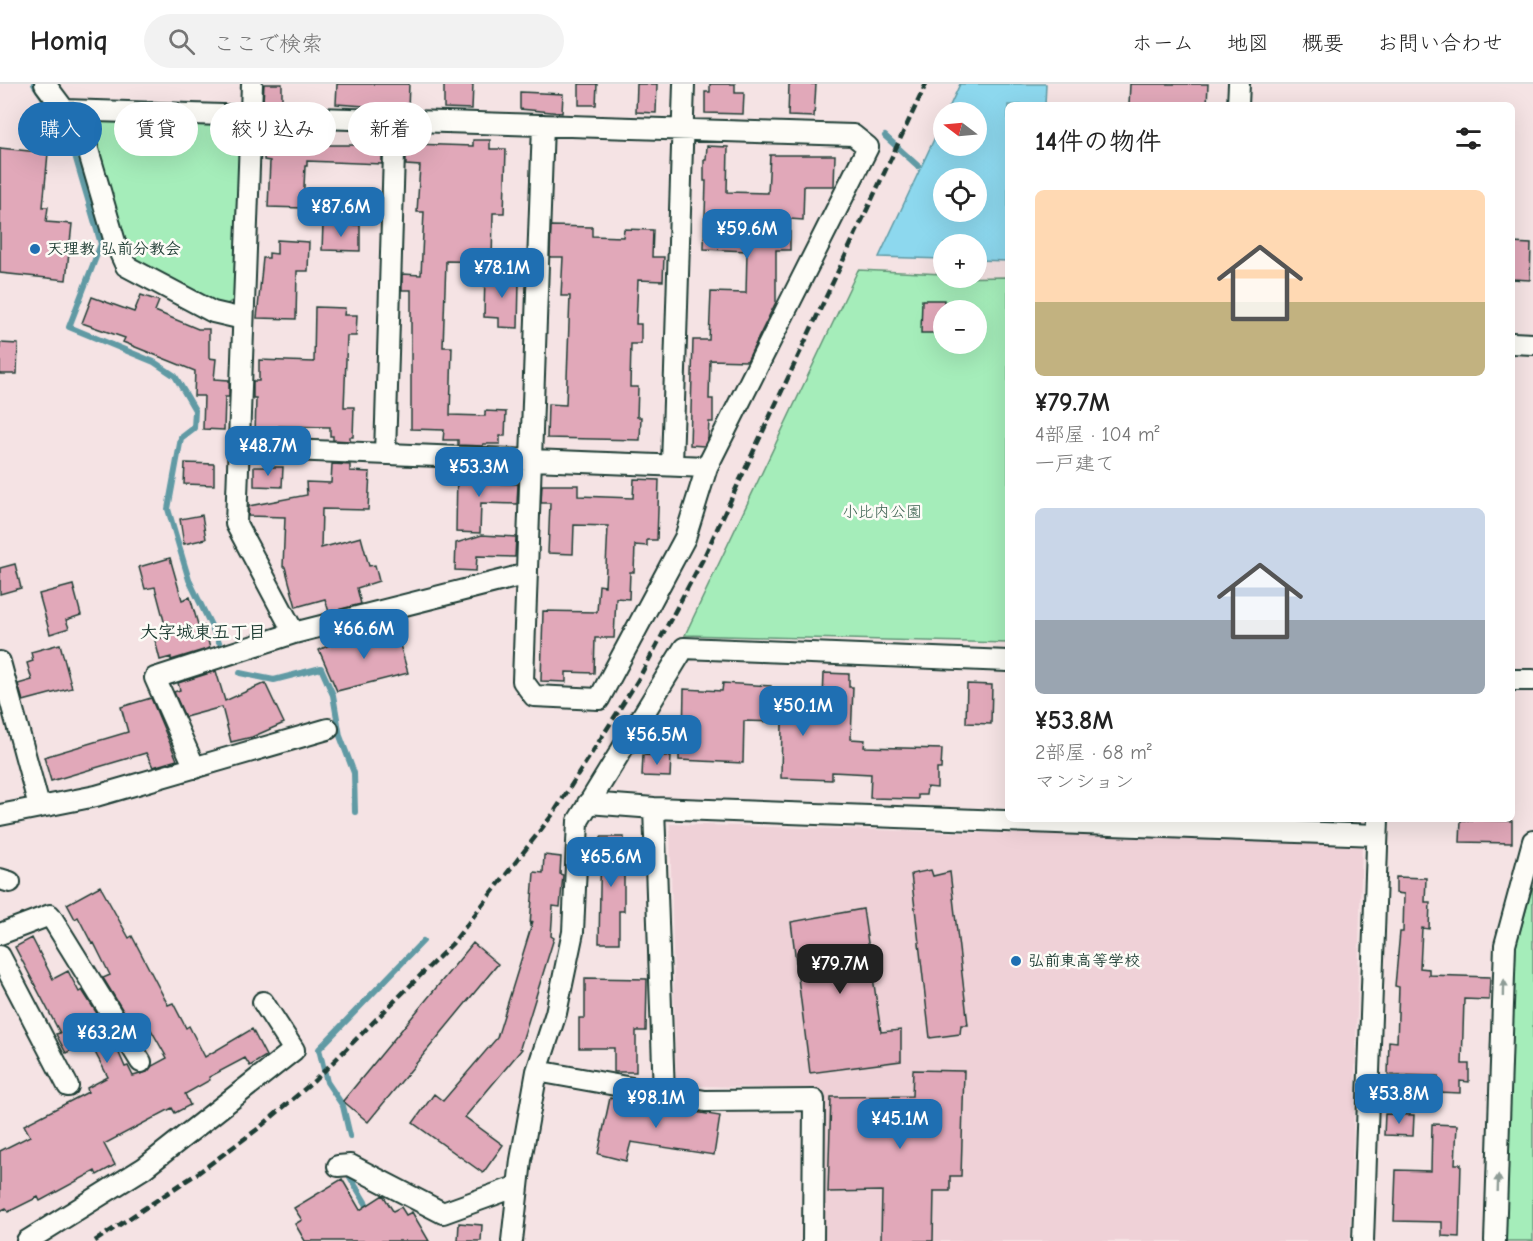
<!DOCTYPE html>
<html lang="ja">
<head>
<meta charset="utf-8">
<style>
	:root { --surface:#fff; --page:#f2f2f2; --text:#222; --muted:#767676; --line:#e0e0e0; --accent:#1f6fb2 }
	body { margin:0; font-family:"Comic Neue","Klee One",sans-serif; background:var(--page); color:var(--text); height:100vh; display:flex; flex-direction:column; font-size:22px; white-space:nowrap }
	* { box-sizing:border-box; margin:0 }
	p { font-size:20px; color:var(--muted) }
	.icon { flex:none; width:33px; height:33px; fill:none; stroke:currentColor; stroke-width:2; stroke-linecap:round; stroke-linejoin:round }
	.map { position:relative; flex:1; overflow:hidden }
	.sheet { position:absolute; left:1005px; top:18px; width:510px; height:720px; display:flex; flex-direction:column; background:var(--surface); border-radius:9px; box-shadow:0 6px 24px #0002 }
	.sheet>* { flex:none }
	.hud { position:absolute; left:18px; top:18px; width:570px; height:54px; display:flex; gap:12px }
	.needle { width:39px; rotate:286deg }
	.controls { position:absolute; left:933px; top:18px; display:grid; gap:12px }
	.controls a { display:grid; place-items:center; width:54px; height:54px; border-radius:50%; background:var(--surface); box-shadow:0 6px 24px #0002; font-size:30px }
	.price { position:absolute; translate:-50% -51px; padding:0 14px; border-radius:12px; background:var(--accent); color:#fff; font-size:20px; line-height:39px; filter:drop-shadow(0 2px 3px #0008) }
	.price::after { content:''; position:absolute; left:50%; top:36px; width:18px; height:14px; margin-left:-9px; background:inherit; clip-path:polygon(0 0,100% 0,50% 100%) }
	.price.on { background:#222; color:#fff }
	ul { padding:0; list-style:none }
	li { display:grid; align-content:center; gap:12px; height:318px; padding:0 30px }
	li span { display:grid; place-items:center; height:186px; border-radius:9px; color:#555 }
	li>.icon { margin-inline-start:auto }
	span .icon { width:108px; height:108px; fill:#fffc; stroke-width:1 }
	li b { font-size:26px }
	h2 { display:flex; justify-content:space-between; align-items:center; height:72px; padding:0 30px; font-size:26px }
	.tag { padding:0 21px; border-radius:27px; background:var(--surface); box-shadow:0 6px 24px #0002; font-size:21px; line-height:54px }
	.tag.on { background:var(--accent); color:#fff }
	header { display:flex; align-items:center; gap:36px; box-sizing:border-box; height:84px; padding:0 30px; background:var(--surface); border-bottom:2px solid var(--line) }
	header strong { font-size:28px }
	nav { display:flex; gap:33px; margin-inline-start:auto; font-size:21px }
	.search { width:420px; height:54px; background:var(--page); display:flex; align-items:center; gap:15px; box-sizing:border-box; padding:0 21px; border-radius:33px; color:var(--muted); font-size:22px }
	.map>svg:first-child { display:block }
</style>
</head>
<body>
<header>
<strong>Homiq</strong>
<div class="search"><svg class="icon" aria-label="search" viewBox="0 0 24 24"><circle cx="10" cy="10" r="6"/><path d="M15 15l6 6"/></svg>ここで検索</div>
<nav><a>ホーム</a><a>地図</a><a>概要</a><a>お問い合わせ</a></nav>
</header>
<div class="map">
<svg width="1533" height="1157" viewBox="0 0 1533 1157">
	<rect width="100%" height="100%" fill="#f5e3e4"/>
	<filter id="ink" filterUnits="userSpaceOnUse"><feTurbulence type="fractalNoise" baseFrequency=".0167" numOctaves="2"/><feDisplacementMap in="SourceGraphic" scale="12" xChannelSelector="R" yChannelSelector="G"/><feConvolveMatrix kernelMatrix="1 2 1 2 8 2 1 2 1" color-interpolation-filters="sRGB"/></filter>
	<g filter="url(#ink)">
		<path fill="#efd1d7" d="M 670,740 L 1362,760 L 1350,1157 L 822,1157 L 823,1006 L 681,1001 L 676,995 Z"/>
		<path fill="#a5edba" stroke="#629577" stroke-width="1.5" fill-rule="evenodd" d="M 103,35 L 235,41 L 241,47 L 235,215 L 224,222 L 131,176 L 92,50 Z
			M 858,186 L 943,190 L 944,194 L 1008,193 L 1008,559 L 685,551 ZM 944,226 L 976,226 L 976,260 L 944,260 Z
			M 1533,801 L 1533,1157 L 1505,1157 L 1516,862 Z"/>
		<path fill="#8dd8ee" stroke="#619aa4" stroke-width="1.5" fill-rule="evenodd" d="M 960,0 L 1046,0 L 1045,21 L 1008,21 L 1008,177 L 977,176 L 976,160 L 944,160 L 943,175 L 879,173 L 943,36 L 944,62 L 976,62 L 976,28 L 947,28 ZM 944,94 L 976,94 L 976,128 L 944,128 Z"/>
		<g fill="none" stroke-linecap="round" stroke-linejoin="round">
			<path stroke="#619aa4" stroke-width="6" d="M 34,0 L 69,51 L 101,160 L 69,243 L 154,278 L 175,292 L 195,326 L 194,344 L 181,354 L 168,425 L 189,496 L 219,558
				M 885,52 L 918,82
				M 240,589 L 274,596 L 321,584 L 333,611 L 340,652 L 354,689 L 355,728
				M 350,1052 L 343,1022 L 327,998 L 319,965 L 423,857
				M 350,1093 L 371,1128"/>
		</g>
		<path fill="#e1a8b9" stroke="#1f3d34" stroke-width="1.5" d="M 264,0 L 282,0 L 282,21 L 266,20 L 263,18 Z
			M 337,0 L 409,0 L 408,25 L 336,20 Z
			M 444,0 L 473,0 L 472,25 L 444,24 Z
			M 579,0 L 597,0 L 596,21 L 579,21 Z
			M 637,0 L 657,0 L 656,29 L 636,28 Z
			M 710,0 L 735,0 L 735,9 L 744,9 L 743,30 L 705,29 L 705,8 L 710,8 Z
			M 789,0 L 816,0 L 814,33 L 788,32 Z
			M 1130,0 L 1208,0 L 1207,21 L 1129,21 Z
			M 520,8 L 563,10 L 562,29 L 520,25 Z
			M 264,51 L 329,56 L 329,61 L 373,61 L 373,64 L 382,65 L 382,80 L 307,77 L 307,82 L 305,82 L 303,124 L 268,123 L 270,77 L 264,76 Z
			M 473,56 L 490,56 L 490,65 L 506,65 L 504,129 L 493,129 L 492,178 L 446,177 L 443,263 L 452,263 L 450,331 L 485,332 L 485,327 L 506,328 L 505,352 L 500,352 L 500,360 L 483,360 L 483,362 L 458,361 L 458,356 L 443,356 L 444,346 L 411,345 L 411,206 L 402,206 L 402,190 L 421,191 L 424,128 L 417,128 L 420,82 L 406,81 L 406,66 L 411,66 L 412,60 L 473,62 Z
			M 707,62 L 728,63 L 727,108 L 768,109 L 770,71 L 835,71 L 834,102 L 804,102 L 803,136 L 790,135 L 790,166 L 776,166 L 776,218 L 747,277 L 710,276 L 709,315 L 713,315 L 713,338 L 709,338 L 708,354 L 704,362 L 690,361 L 693,256 L 709,256 L 711,208 L 746,209 L 747,167 L 704,165 L 706,97 L 704,97 L 704,76 L 706,76 Z
			M 0,64 L 48,69 L 43,123 L 48,123 L 46,138 L 72,140 L 66,196 L 0,189 Z
			M 323,140 L 360,141 L 360,167 L 322,166 Z
			M 551,142 L 592,143 L 592,152 L 623,153 L 624,145 L 653,146 L 652,173 L 664,173 L 663,197 L 638,196 L 636,240 L 641,240 L 641,260 L 631,260 L 630,303 L 638,303 L 637,333 L 641,333 L 640,356 L 547,354 L 548,320 L 566,321 L 570,212 L 561,212 L 563,173 L 550,173 Z
			M 277,156 L 309,158 L 308,187 L 297,187 L 296,235 L 257,234 L 263,174 L 269,174 L 269,169 L 277,170 Z
			M 1512,159 L 1531,160 L 1530,196 L 1512,195 Z
			M 485,189 L 513,190 L 513,197 L 519,198 L 518,244 L 499,243 L 499,234 L 484,233 Z
			M 141,211 L 159,217 L 155,227 L 198,245 L 209,245 L 209,274 L 216,275 L 214,295 L 229,296 L 229,313 L 225,313 L 224,346 L 203,345 L 204,312 L 194,312 L 195,287 L 123,258 L 125,254 L 82,239 L 92,213 L 134,228 Z
			M 922,216 L 944,216 L 944,249 L 921,249 Z
			M 315,223 L 345,224 L 344,231 L 357,231 L 356,252 L 347,252 L 344,323 L 354,323 L 353,353 L 350,353 L 350,357 L 333,356 L 333,352 L 330,352 L 330,343 L 279,342 L 278,352 L 255,351 L 256,314 L 253,314 L 253,297 L 259,297 L 259,276 L 314,278 Z
			M 0,259 L 18,260 L 17,290 L 0,290 Z
			M 185,379 L 214,380 L 214,401 L 184,400 Z
			M 332,380 L 350,381 L 350,387 L 370,388 L 368,426 L 322,425 L 321,464 L 361,453 L 369,482 L 375,481 L 379,497 L 357,504 L 361,520 L 329,528 L 325,515 L 296,523 L 285,483 L 283,483 L 285,433 L 248,432 L 249,422 L 307,411 L 306,398 L 331,399 Z
			M 254,383 L 283,383 L 282,403 L 254,402 Z
			M 457,385 L 482,386 L 481,399 L 518,400 L 517,420 L 481,419 L 480,449 L 456,448 Z
			M 634,395 L 659,396 L 657,456 L 647,456 L 647,462 L 635,461 L 634,488 L 630,488 L 629,515 L 616,514 L 614,554 L 595,554 L 594,589 L 566,588 L 566,598 L 541,597 L 543,527 L 597,528 L 599,501 L 605,502 L 608,442 L 574,441 L 573,470 L 548,469 L 550,419 L 541,419 L 542,401 L 578,401 L 578,412 L 633,414 Z
			M 202,431 L 206,455 L 184,460 L 180,435 Z
			M 482,451 L 516,453 L 515,473 L 477,472 L 476,487 L 455,486 L 456,459 Z
			M 170,474 L 182,516 L 190,513 L 199,544 L 204,542 L 210,564 L 171,576 L 171,573 L 160,576 L 155,556 L 168,552 L 155,503 L 145,505 L 139,483 Z
			M 15,480 L 21,504 L 0,510 L 0,484 Z
			M 73,501 L 81,531 L 66,536 L 69,544 L 50,550 L 39,510 Z
			M 396,547 L 408,589 L 337,607 L 319,566 L 356,548 L 358,558 Z
			M 60,560 L 72,604 L 23,617 L 18,600 L 32,596 L 27,579 L 33,577 L 31,568 Z
			M 216,587 L 225,617 L 265,599 L 284,639 L 252,653 L 231,658 L 222,623 L 185,633 L 174,608 L 180,606 L 178,599 Z
			M 824,589 L 849,590 L 849,603 L 853,603 L 851,655 L 865,656 L 864,663 L 942,665 L 941,685 L 937,685 L 937,704 L 927,703 L 926,711 L 918,711 L 918,715 L 870,714 L 871,690 L 832,688 L 832,696 L 781,694 L 782,638 L 744,637 L 743,679 L 679,676 L 679,655 L 683,655 L 684,605 L 722,607 L 723,599 L 771,602 L 771,614 L 823,615 Z
			M 967,600 L 992,601 L 991,640 L 966,639 Z
			M 151,614 L 177,676 L 153,683 L 146,669 L 51,697 L 44,673 L 128,648 L 121,623 Z
			M 643,671 L 671,672 L 670,693 L 642,692 Z
			M 1461,736 L 1512,737 L 1512,759 L 1460,758 Z
			M 601,753 L 624,753 L 624,827 L 619,827 L 619,859 L 599,859 Z
			M 544,771 L 561,773 L 560,790 L 563,791 L 560,823 L 553,822 L 551,852 L 554,854 L 520,964 L 522,965 L 465,1033 L 503,1061 L 483,1089 L 413,1039 L 434,1010 L 443,1017 L 497,954 L 533,837 L 530,841 L 534,788 L 543,789 Z
			M 931,786 L 933,792 L 950,788 L 968,941 L 961,941 L 960,950 L 930,954 L 911,790 Z
			M 1396,793 L 1426,794 L 1425,818 L 1430,818 L 1429,845 L 1422,844 L 1420,884 L 1429,885 L 1429,891 L 1490,893 L 1489,916 L 1464,915 L 1462,980 L 1469,980 L 1469,998 L 1460,997 L 1460,1009 L 1437,1008 L 1438,992 L 1388,991 L 1389,957 L 1397,958 L 1399,903 L 1395,902 L 1400,848 L 1403,848 L 1404,810 L 1396,809 Z
			M 100,802 L 129,854 L 132,852 L 168,921 L 173,919 L 186,944 L 189,942 L 205,973 L 252,945 L 266,972 L 250,982 L 245,974 L 209,993 L 210,996 L 185,1010 L 190,1021 L 175,1029 L 172,1024 L 104,1060 L 115,1081 L 97,1091 L 95,1087 L 40,1117 L 38,1113 L 8,1128 L 6,1124 L 0,1127 L 0,1067 L 30,1052 L 24,1041 L 88,1008 L 87,1004 L 108,993 L 89,957 L 66,969 L 56,950 L 60,949 L 15,863 L 32,854 L 53,895 L 68,887 L 79,908 L 82,906 L 112,953 L 125,983 L 128,982 L 133,992 L 147,988 L 152,982 L 167,974 L 141,928 L 128,935 L 103,894 L 110,891 L 94,859 L 92,860 L 78,833 L 75,835 L 67,820 Z
			M 863,825 L 881,948 L 901,946 L 901,977 L 810,989 L 791,838 Z
			M 473,859 L 498,880 L 368,1038 L 343,1017 Z
			M 585,894 L 647,895 L 646,947 L 636,947 L 636,988 L 614,988 L 614,964 L 579,964 L 579,934 L 585,934 Z
			M 913,986 L 964,987 L 961,1092 L 950,1092 L 950,1107 L 934,1107 L 933,1157 L 881,1157 L 882,1107 L 828,1108 L 831,1013 L 912,1012 Z
			M 610,1014 L 663,1026 L 663,1023 L 720,1032 L 714,1071 L 631,1058 L 626,1077 L 598,1070 Z
			M 1385,1030 L 1414,1031 L 1413,1052 L 1384,1051 Z
			M 1432,1040 L 1457,1041 L 1455,1080 L 1461,1080 L 1459,1153 L 1442,1152 L 1442,1138 L 1394,1137 L 1396,1086 L 1431,1087 Z
			M 342,1095 L 360,1126 L 383,1111 L 393,1127 L 401,1123 L 406,1131 L 412,1128 L 429,1157 L 305,1157 L 295,1140 L 302,1136 L 294,1124 Z
			M 459,1139 L 482,1141 L 481,1157 L 458,1157 Z"/>
		<g fill="none" stroke-linecap="round" stroke-linejoin="round">
			<g stroke="#1f3d34" stroke-width="24">
				<path id="minor" d="M 45,0 L 84,52 L 115,158 L 126,182 L 213,228 L 243,235
					M 252,0 L 236,440 L 294,549
					M 1238,21 L 1239,0
					M 64,26 L 853,51 L 868,63 L 707,383 L 685,454 L 599,615 L 534,612 L 523,597 L 543,41
					M 1512,259 L 1533,260
					M 238,364 L 707,383
					M 385,370 L 395,36
					M 672,381 L 684,0
					M 0,578 L 39,722
					M 1512,596 L 1533,596
					M 195,684 L 155,594 L 294,549 L 527,490
					M 588,719 L 654,724 L 1377,751
					M 654,724 L 664,1010
					M 0,731 L 96,712 L 328,645
					M 0,795 L 10,798
					M 0,850 L 50,831 L 141,978
					M 0,872 L 68,1002
					M 537,987 L 705,1017 L 814,1016 L 813,1157
					M 338,1082 L 350,1081 L 443,1129 L 518,1102
					M 27,1157 L 144,1084 L 294,966 L 263,918
					M 512,1157 L 521,1076 L 537,987 L 556,929 L 573,848 L 578,737 L 684,564 L 1008,577
					M 1363,1157 L 1378,735
					M 1495,1157 L 1505,861 L 1533,757"/>
			</g>
			<use href="#minor" stroke="#fdfcf7" stroke-width="20"/>
			<path stroke="#1f3d34" stroke-width="4.5" stroke-dasharray="9 4.5" stroke-linecap="butt" d="M 95,1157 L 198,1089 L 259,1044 L 314,997 L 452,860 L 553,730 L 638,596 L 702,477 L 926,0"/>
		</g>
		<defs><path id="oneway-solid" d="M-6-.8H1V-3.2L6.5 0L1 3.2V.8H-6Z" transform="scale(1.5)"/></defs>
		<g fill="#8e9c96">
			<use href="#oneway-solid" transform="translate(1504 904) rotate(-89)"/>
			<use href="#oneway-solid" transform="translate(1498 1099) rotate(-88)"/>
		</g>
	</g>
	<g fill="#1f6fb2" stroke="#fdfcf7" stroke-width="2">
		<circle cx="35" cy="165" r="6"/>
		<circle cx="1016" cy="877" r="6"/>
	</g>
	<g text-anchor="middle" dominant-baseline="central" stroke-width="5" stroke-linejoin="round" paint-order="stroke">
		<g font-size="16" font-weight="bold" fill="#1f3d34" stroke="#fdfcf7" text-anchor="start">
			<text x="47" y="165">天理教 弘前分教会</text>
			<text x="1028" y="877">弘前東高等学校</text>
		</g>
		<g font-size="16" fill="#3a604f" stroke="#fdfcf7">
			<text x="882" y="428">小比内公園</text>
		</g>
		<g font-size="18" font-weight="bold" fill="#1f3d34" stroke="#fdfcf7">
			<text x="203" y="548">大字城東五丁目</text>
		</g>
	</g>
</svg>
<div class="controls">
<a><svg class="needle" viewBox="-14 -14 28 28"><path d="M0-13l5 13h-10z" fill="#e53935"/><path d="M0 13l5-13h-10z" fill="#767676"/></svg></a>
<a><svg class="icon" aria-label="locate" viewBox="0 0 24 24"><circle cx="12" cy="12" r="6"/><path d="M12 2v4M12 18v4M2 12h4M18 12h4"/></svg></a>
<a>+</a>
<a>−</a>
</div>
<b class="price" style="left:341px;top:154px">¥87.6M</b>
<b class="price" style="left:747px;top:176px">¥59.6M</b>
<b class="price" style="left:502px;top:215px">¥78.1M</b>
<b class="price" style="left:268px;top:393px">¥48.7M</b>
<b class="price" style="left:479px;top:414px">¥53.3M</b>
<b class="price" style="left:364px;top:576px">¥66.6M</b>
<b class="price" style="left:803px;top:653px">¥50.1M</b>
<b class="price" style="left:657px;top:682px">¥56.5M</b>
<b class="price" style="left:611px;top:804px">¥65.6M</b>
<b class="price on" style="left:840px;top:911px">¥79.7M</b>
<b class="price" style="left:107px;top:980px">¥63.2M</b>
<b class="price" style="left:1399px;top:1041px">¥53.8M</b>
<b class="price" style="left:656px;top:1045px">¥98.1M</b>
<b class="price" style="left:900px;top:1066px">¥45.1M</b>
<div class="hud">
<a class="tag on">購入</a>
<a class="tag">賃貸</a>
<a class="tag">絞り込み</a>
<a class="tag">新着</a>
</div>
<section class="sheet">
<h2>14件の物件<svg class="icon" aria-label="filters" viewBox="0 0 24 24"><path d="M4 7h16M4 17h16"/><circle cx="9" cy="7" r="2"/><circle cx="15" cy="17" r="2"/></svg></h2>
<ul>
<li><span style="background:linear-gradient(#ffd9b3 60%,#c2b280 0)"><svg class="icon" aria-label="home" viewBox="0 0 24 24"><path d="M3 11l9-7 9 7M6 9v11h12V9"/></svg></span><div><b>¥79.7M</b><p>4部屋 · 104 m²</p><p>一戸建て</p></div></li>
<li><span style="background:linear-gradient(#c9d6e8 60%,#9aa5b1 0)"><svg class="icon" aria-label="home" viewBox="0 0 24 24"><path d="M3 11l9-7 9 7M6 9v11h12V9"/></svg></span><div><b>¥53.8M</b><p>2部屋 · 68 m²</p><p>マンション</p></div></li>
</ul>
</section>
</div>
</body>
</html>
